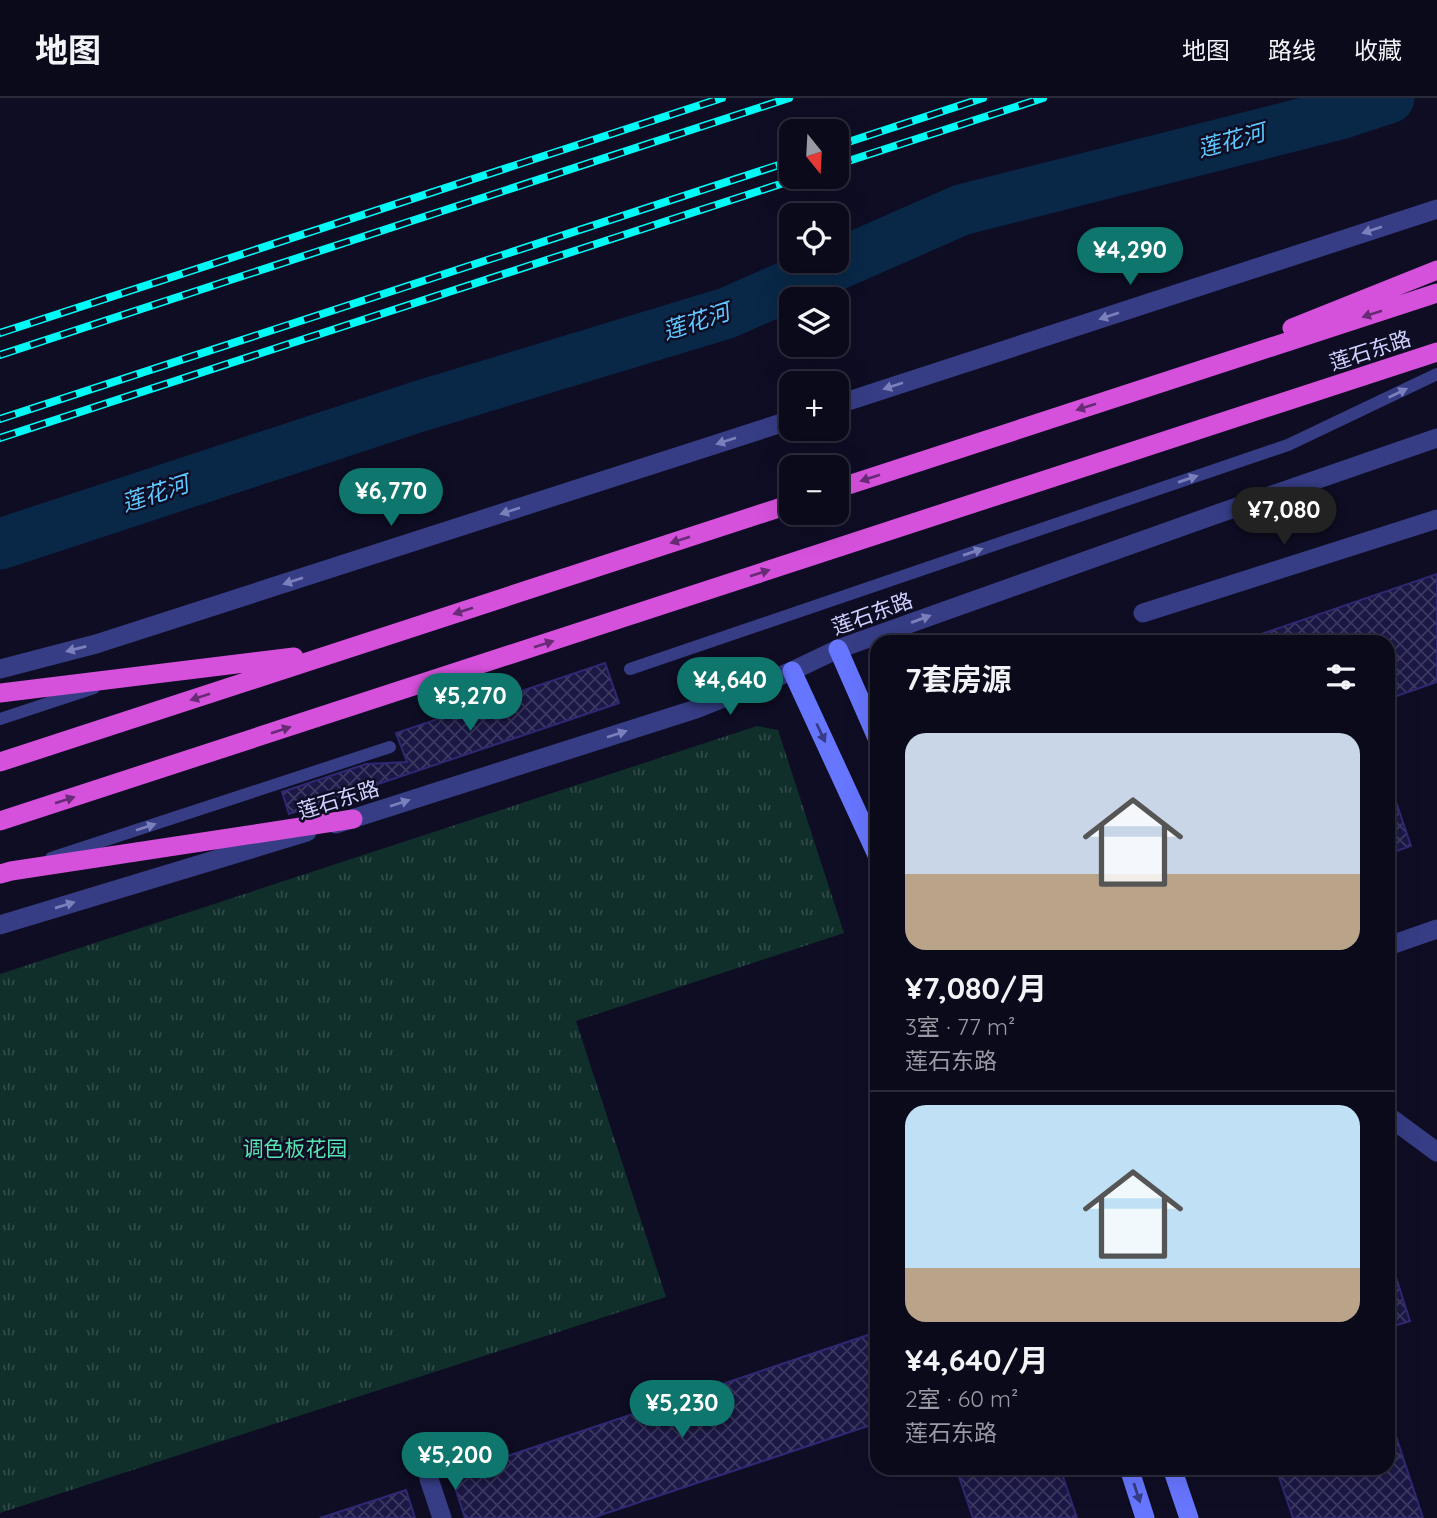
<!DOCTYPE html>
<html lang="zh">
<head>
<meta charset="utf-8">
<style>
	:root { --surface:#0a0a1b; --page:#181828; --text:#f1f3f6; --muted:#999aa3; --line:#2a2b3a; --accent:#0f766e }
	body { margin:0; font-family:Quicksand,"Noto Sans SC",sans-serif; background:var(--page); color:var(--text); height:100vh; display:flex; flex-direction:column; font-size:26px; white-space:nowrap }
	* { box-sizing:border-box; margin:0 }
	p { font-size:23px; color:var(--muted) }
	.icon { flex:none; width:38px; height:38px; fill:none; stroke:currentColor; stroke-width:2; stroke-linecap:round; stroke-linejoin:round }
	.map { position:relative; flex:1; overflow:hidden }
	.side { position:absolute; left:870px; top:537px; width:525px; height:840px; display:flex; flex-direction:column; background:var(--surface); border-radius:21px; box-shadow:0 7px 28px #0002,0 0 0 2px var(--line) }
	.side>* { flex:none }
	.needle { width:46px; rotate:162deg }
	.fabs { position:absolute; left:779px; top:21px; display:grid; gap:14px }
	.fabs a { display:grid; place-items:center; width:70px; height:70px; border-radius:14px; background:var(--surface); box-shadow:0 7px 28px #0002,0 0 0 2px var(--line); font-size:35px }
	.price { position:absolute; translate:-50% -60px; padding:0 16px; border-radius:24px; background:var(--accent); color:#fff; font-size:23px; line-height:46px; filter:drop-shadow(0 2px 4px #0008) }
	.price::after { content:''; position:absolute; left:50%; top:42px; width:21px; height:16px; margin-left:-10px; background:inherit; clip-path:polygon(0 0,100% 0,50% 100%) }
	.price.active { background:#222; color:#fff }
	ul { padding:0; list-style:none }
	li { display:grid; align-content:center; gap:14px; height:371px; padding:0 35px }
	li+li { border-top:2px solid var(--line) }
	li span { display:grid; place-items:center; height:217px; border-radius:21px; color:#555 }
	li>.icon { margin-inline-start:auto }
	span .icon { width:126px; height:126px; fill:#fffc; stroke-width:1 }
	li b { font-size:30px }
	h2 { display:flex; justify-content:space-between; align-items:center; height:84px; padding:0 35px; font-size:30px }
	header { display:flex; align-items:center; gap:42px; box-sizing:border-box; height:98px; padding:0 35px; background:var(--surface); border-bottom:2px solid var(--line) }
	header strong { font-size:33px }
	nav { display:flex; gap:38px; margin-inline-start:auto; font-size:24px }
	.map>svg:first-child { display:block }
</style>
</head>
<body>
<header>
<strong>地图</strong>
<nav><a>地图</a><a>路线</a><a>收藏</a></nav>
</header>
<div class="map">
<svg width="1437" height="1420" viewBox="0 0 1437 1420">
	<defs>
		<pattern id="grass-tufts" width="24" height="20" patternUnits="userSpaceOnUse" patternTransform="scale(1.75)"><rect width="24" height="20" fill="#102e2a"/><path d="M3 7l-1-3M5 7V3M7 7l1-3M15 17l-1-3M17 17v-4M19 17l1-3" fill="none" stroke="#324b4a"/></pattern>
		<pattern id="building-cross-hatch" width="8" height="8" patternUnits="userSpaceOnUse" patternTransform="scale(1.75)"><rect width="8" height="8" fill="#1c1846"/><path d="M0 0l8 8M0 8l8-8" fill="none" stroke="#3c3962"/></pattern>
	</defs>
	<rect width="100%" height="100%" fill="#0e0d24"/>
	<path fill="url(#grass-tufts)" d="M 757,628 L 778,632 L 844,835 L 576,923 L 666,1199 L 0,1415 L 0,876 Z"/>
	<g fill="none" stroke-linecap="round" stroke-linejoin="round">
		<path stroke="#092747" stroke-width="51" d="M 0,446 L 417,309 L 727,215 L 961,112 L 1340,16 L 1389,0"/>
	</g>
	<path fill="url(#building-cross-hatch)" stroke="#2f2973" stroke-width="2" d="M 1437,476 L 1437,584 L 1388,601 L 1388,544 L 1238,544 Z
		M 605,565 L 619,605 L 289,716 L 282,694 L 366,666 L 407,664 L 396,635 Z
		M 1388,680 L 1411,748 L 1388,756 Z
		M 1388,1154 L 1410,1223 L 1388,1230 Z
		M 877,1234 L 877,1325 L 592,1420 L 465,1420 L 451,1377 Z
		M 1388,1314 L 1423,1420 L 1293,1420 L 1276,1370 L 1388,1370 Z
		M 956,1370 L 1060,1370 L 1077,1420 L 973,1420 Z
		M 406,1392 L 415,1420 L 320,1420 Z"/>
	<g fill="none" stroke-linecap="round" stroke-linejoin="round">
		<path stroke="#363d85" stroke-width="12" d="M 630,571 L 1288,347 L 1437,276
			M 0,621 L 94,590
			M 51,760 L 390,649"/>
		<path stroke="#363d85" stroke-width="19" d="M 1143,515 L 1437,421
			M 1388,848 L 1437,831
			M 1388,1018 L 1437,1054
			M 429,1381 L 442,1420"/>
		<path stroke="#363d85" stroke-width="19" d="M 836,307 L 1437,111
			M 0,571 L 96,546 L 791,322
			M 336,726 L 696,611 L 792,573 L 838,551 L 1217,416 L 1437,340
			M 0,827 L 307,734"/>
		<path stroke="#6776ff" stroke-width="19" d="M 838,551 L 877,640
			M 792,573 L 877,757
			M 1129,1370 L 1145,1420
			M 1172,1370 L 1189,1420"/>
		<path stroke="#d651db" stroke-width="19" d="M 1292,230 L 1437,172
			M 836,391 L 1437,195
			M 0,595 L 294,559
			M 0,664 L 791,406
			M 0,723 L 1437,254
			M 0,776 L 11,773 L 353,721"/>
		<g stroke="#00fbf6" stroke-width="8">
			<path id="rail" d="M 836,48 L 983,0
				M 836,67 L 1043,0
				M 0,235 L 722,0
				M 0,257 L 789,0
				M 0,321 L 791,63
				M 0,340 L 802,79"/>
		</g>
		<use href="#rail" stroke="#0e0d24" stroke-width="5" stroke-dasharray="16" stroke-linecap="butt"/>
	</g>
	<defs><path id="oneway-solid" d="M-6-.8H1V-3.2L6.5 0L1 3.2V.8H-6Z" transform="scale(1.75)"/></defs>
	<g fill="#7b80bc">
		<use href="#oneway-solid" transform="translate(1372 132) rotate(162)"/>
		<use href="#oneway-solid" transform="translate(1109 218) rotate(162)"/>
		<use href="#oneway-solid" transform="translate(893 288) rotate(162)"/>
		<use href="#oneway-solid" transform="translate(1398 295) rotate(-26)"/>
		<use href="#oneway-solid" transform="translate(726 343) rotate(162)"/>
		<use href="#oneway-solid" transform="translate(1188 381) rotate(-19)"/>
		<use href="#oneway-solid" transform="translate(510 413) rotate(162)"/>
		<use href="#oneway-solid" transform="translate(973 454) rotate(-19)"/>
		<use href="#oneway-solid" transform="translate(293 483) rotate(162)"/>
		<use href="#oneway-solid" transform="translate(921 521) rotate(-20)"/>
		<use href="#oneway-solid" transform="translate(76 551) rotate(166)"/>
		<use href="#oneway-solid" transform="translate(617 636) rotate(-18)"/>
		<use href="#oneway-solid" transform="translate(400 705) rotate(-18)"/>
		<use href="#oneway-solid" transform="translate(146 729) rotate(-18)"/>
		<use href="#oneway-solid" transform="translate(65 807) rotate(-17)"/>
	</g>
	<g fill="#682c76">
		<use href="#oneway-solid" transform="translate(1372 216) rotate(162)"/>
		<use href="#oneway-solid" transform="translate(1086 309) rotate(162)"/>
		<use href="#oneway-solid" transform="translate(870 380) rotate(162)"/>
		<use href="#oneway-solid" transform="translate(680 442) rotate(162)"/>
		<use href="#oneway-solid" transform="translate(760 475) rotate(-18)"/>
		<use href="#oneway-solid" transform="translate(463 513) rotate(162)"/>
		<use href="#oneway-solid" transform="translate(544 546) rotate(-18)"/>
		<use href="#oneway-solid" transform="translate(200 599) rotate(162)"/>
		<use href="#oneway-solid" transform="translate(281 632) rotate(-18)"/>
		<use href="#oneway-solid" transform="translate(65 702) rotate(-18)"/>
	</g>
	<g fill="#363c87">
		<use href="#oneway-solid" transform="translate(821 635) rotate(65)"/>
		<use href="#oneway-solid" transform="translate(1137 1395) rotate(72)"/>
	</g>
	<g text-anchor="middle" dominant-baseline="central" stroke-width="5" stroke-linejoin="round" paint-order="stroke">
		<g font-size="21" fill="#d0d1ff" stroke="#0e0d24">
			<text transform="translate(1370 252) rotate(-18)">莲石东路</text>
			<text transform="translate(872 515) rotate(-20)">莲石东路</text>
			<text transform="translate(338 701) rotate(-17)">莲石东路</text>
		</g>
		<g font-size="21" fill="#57e4b0" stroke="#0e0d24">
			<text x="295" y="1050">调色板花园</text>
		</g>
		<g font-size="23" font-style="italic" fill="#5ec8ff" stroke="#0e0d24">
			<text transform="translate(1231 42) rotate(-15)">莲花河</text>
			<text transform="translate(696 223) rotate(-18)">莲花河</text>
			<text transform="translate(155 395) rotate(-18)">莲花河</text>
		</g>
	</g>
</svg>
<div class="fabs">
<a><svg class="needle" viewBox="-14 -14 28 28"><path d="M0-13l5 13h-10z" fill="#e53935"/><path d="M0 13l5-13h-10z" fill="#999aa3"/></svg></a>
<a><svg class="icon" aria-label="locate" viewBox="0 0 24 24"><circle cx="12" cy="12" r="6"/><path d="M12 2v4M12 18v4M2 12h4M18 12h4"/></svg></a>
<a><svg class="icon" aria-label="layers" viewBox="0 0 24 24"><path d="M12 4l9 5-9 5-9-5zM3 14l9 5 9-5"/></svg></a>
<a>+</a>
<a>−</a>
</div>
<b class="price" style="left:1130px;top:189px">¥4,290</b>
<b class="price" style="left:391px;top:430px">¥6,770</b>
<b class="price active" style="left:1284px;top:449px">¥7,080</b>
<b class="price" style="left:730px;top:619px">¥4,640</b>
<b class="price" style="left:470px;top:635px">¥5,270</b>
<b class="price" style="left:682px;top:1342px">¥5,230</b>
<b class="price" style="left:455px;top:1394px">¥5,200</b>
<section class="side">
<h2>7套房源<svg class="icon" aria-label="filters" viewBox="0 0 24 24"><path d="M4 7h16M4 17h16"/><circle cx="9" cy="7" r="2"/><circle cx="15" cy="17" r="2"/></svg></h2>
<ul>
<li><span style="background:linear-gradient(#c9d6e8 65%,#b9a48a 0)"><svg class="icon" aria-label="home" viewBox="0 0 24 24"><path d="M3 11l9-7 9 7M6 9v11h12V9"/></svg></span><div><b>¥7,080/月</b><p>3室 · 77 m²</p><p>莲石东路</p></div></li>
<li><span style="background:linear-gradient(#bfe0f5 75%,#b9a48a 0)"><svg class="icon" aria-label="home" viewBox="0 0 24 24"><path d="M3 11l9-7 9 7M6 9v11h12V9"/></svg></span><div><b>¥4,640/月</b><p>2室 · 60 m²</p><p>莲石东路</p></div></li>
</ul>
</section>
</div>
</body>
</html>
